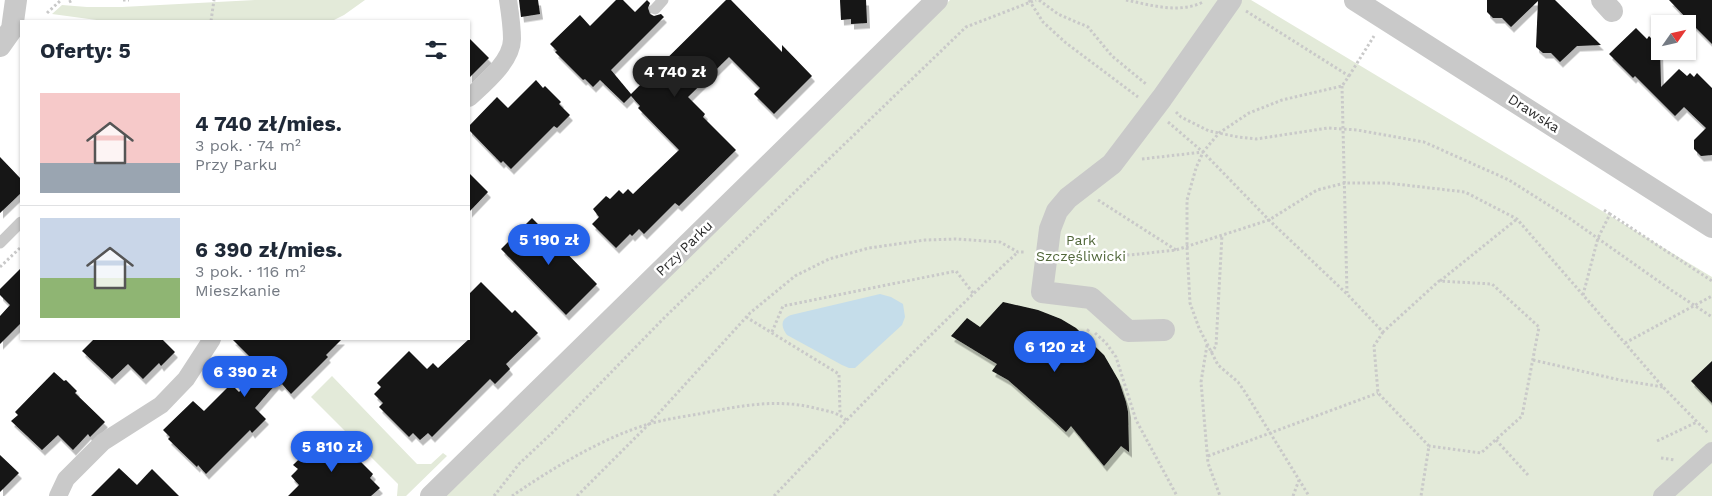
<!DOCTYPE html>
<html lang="pl">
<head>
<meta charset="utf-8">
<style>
	:root { --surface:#fff; --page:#f6f6f7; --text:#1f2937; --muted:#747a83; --line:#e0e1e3; --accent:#2563eb }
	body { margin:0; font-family:"Work Sans",sans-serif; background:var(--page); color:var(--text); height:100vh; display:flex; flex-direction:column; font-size:19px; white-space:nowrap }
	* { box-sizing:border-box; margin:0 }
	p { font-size:16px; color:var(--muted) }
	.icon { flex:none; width:28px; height:28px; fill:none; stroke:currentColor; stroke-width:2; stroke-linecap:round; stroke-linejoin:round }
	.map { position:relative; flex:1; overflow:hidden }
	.sheet { position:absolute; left:20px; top:20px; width:450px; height:320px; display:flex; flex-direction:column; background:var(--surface); border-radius:0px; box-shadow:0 1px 4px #0004 }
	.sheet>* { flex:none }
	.needle { width:32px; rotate:56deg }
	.tools { position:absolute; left:1651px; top:15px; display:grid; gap:10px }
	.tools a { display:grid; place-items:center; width:45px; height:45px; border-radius:0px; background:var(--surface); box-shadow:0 1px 4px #0004; font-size:25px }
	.price { position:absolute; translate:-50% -42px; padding:0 11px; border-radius:18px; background:var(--accent); color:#fff; font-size:16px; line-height:32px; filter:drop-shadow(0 1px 2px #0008) }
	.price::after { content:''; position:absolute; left:50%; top:30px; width:15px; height:11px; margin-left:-8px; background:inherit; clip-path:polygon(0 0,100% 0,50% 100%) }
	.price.selected { background:#222; color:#fff }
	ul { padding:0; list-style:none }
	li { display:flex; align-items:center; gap:15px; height:125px; padding:0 20px }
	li+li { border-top:1px solid var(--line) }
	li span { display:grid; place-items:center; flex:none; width:140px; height:100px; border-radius:0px; color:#555 }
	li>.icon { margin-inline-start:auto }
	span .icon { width:60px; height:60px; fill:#fffc; stroke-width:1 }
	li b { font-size:21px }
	h2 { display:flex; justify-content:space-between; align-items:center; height:60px; padding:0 20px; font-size:21px }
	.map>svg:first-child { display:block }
</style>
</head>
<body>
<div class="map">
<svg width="1712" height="496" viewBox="0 0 1712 496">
	<defs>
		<filter id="shadow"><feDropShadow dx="3" dy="5.5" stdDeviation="0" flood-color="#0004"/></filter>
	</defs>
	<rect width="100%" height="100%" fill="#fff"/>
	<path fill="#e3ead9" d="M 255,0 L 365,0 L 344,15 L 332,21 L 104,21 L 52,14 L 62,5 L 87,7 L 122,7 Z
		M 950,0 L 1251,0 L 1712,277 L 1712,496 L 444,496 Z
		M 332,376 L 417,464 L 431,464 L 443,453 L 447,456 L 406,496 L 397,496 L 398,484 L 311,397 Z"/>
	<path fill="#c5ddea" d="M 880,294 L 891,297 L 903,304 L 905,317 L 902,325 L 855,368 L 849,368 L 842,365 L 787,335 C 781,327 780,319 791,315 Z"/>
	<path fill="#131313" filter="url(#shadow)" d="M 519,0 L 538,0 L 540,14 L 521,17 Z
		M 616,0 L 623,0 L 635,12 L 647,0 L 650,3 L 648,8 L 650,14 L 654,16 L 661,14 L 664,17 L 611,70 L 631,94 L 726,0 L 731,0 L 782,52 L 782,45 L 812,76 L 774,114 L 754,94 L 760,88 L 729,57 L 688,97 L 705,114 L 703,117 L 736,150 L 679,206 L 675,203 L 644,234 L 639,229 L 632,236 L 630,234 L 616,248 L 592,224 L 599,217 L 593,209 L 606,196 L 610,199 L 619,190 L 623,194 L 628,189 L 633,194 L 679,150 L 638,108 L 640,106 L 631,96 L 624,103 L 600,80 L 593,87 L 585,79 L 583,80 L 555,52 L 557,51 L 550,44 L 580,15 L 590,26 Z
		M 840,0 L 866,0 L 867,23 L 851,24 L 851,19 L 841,20 Z
		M 1487,0 L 1555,0 L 1601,45 L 1577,46 L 1560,62 L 1551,53 L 1543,53 L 1536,47 L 1538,1 L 1511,27 L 1502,18 L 1493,18 L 1487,12 Z
		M 1669,0 L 1712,0 L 1712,44 L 1692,24 Z
		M 1636,28 L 1647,39 L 1649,36 L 1660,47 L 1661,87 L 1679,69 L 1687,76 L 1690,73 L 1694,77 L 1697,73 L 1712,88 L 1712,155 L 1701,156 L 1694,149 L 1694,140 L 1706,128 L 1684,107 L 1675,116 L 1635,76 L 1633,78 L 1609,54 Z
		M 469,38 L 489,58 L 469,78 Z
		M 536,80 L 543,88 L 545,86 L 561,102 L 559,104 L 570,115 L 557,128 L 554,126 L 511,169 L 503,161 L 501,163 L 469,130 L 469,126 L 497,97 L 508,108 Z
		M 0,157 L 21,179 L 21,193 L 0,213 Z
		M 469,173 L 488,192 L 469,212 Z
		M 532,218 L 597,284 L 566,315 L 501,249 Z
		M 21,268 L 21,323 L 0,344 L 0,316 L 10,305 L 0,295 L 0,289 Z
		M 481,282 L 512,313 L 515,310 L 538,333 L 506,364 L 510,369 L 495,384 L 490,379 L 432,437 L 428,433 L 420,440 L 413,433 L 409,437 L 379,407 L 383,403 L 374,394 L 381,387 L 377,383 L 409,351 L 427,369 L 433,363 L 438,368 L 469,339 L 469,294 Z
		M 1003,302 L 1038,310 L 1061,319 L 1076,328 L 1104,355 L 1119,381 L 1126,402 L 1128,412 L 1129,452 L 1121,446 L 1104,466 L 1071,426 L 1066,432 L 1051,418 L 1008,380 L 992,371 L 997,364 L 951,336 L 967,318 L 980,327 Z
		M 94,339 L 162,339 L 175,352 L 161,366 L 159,363 L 143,379 L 128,364 L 112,379 L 82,351 Z
		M 232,339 L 342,339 L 326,355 L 328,357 L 291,394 L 282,384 L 279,386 L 276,384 L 255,408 L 266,419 L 252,433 L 250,430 L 206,474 L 198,465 L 197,467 L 168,439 L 170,437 L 163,430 L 193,401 L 204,411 L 231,384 L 239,392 L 262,369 Z
		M 1712,361 L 1712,403 L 1691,381 Z
		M 54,372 L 64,381 L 66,380 L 77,391 L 75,393 L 105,422 L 90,437 L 88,434 L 73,450 L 58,435 L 42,450 L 11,421 L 18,415 L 15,412 Z
		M 326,433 L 344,451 L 347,448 L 373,474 L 370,478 L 380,488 L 371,496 L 288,496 L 299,485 L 291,476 L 298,469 L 293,465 Z
		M 0,455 L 19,473 L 0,492 Z
		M 119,468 L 137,485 L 152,469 L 179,496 L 91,496 Z"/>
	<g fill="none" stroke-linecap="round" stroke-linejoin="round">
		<path stroke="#c9c9c9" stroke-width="3" stroke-dasharray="2.5 2.5" stroke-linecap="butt" d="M 123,0 L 129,0
			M 1029,0 L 1043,22 L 1066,43 L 1138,97
			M 1039,0 L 1058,14 L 1088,27 L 1112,56 L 1146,84
			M 1126,0 C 1151,5 1179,14 1203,2
			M 69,2 L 73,0
			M 1246,11 L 1349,76 L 1342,86 L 1282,100 L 1249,113 L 1219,133 L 1203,152 L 1196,168 L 1187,200 L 1187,247 L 1190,303 L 1199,328 L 1218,365 L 1238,382 L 1245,392 L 1309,496
			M 47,13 L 60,1
			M 211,21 L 214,0
			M 1349,76 L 1374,36
			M 1342,86 L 1347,293
			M 1176,112 L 1181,117 L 1209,131 L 1238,137 L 1256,139 L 1328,128 L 1357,130 L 1424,142 L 1509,180 L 1569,218 L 1671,290 L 1712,317
			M 1168,122 L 1203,152 L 1269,220 L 1347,294 L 1383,332 L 1439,281 L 1492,284 L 1539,327 L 1522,416 L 1481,453 L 1429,446
			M 1142,159 L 1203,152
			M 1098,200 L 1176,250
			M 1604,210 L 1610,214
			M 1067,252 L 1130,255 L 1176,250 L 1269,220 L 1317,190 L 1345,183 L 1387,183 L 1465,192 L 1517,219 L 1663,387 L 1708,433
			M 0,267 L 21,247
			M 1440,281 L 1517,219
			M 1583,295 L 1598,238 L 1610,214 L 1712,281
			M 746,317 L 839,374 L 840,414
			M 772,332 L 783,306 L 956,271 L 973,293
			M 1383,332 L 1374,346 L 1378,393 L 1429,446 L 1421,496
			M 1095,333 L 1106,343 L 1116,357 L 1136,420 L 1177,496
			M 1084,335 L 1090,328
			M 1625,343 L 1712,296
			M 1207,345 L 1201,382 L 1208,463 L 1220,496
			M 1211,353 L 1216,346 L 1222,235
			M 1533,360 L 1620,380 L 1663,387
			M 1496,440 L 1528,475
			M 1657,441 L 1697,422
			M 1208,456 L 1378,393
			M 1661,458 L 1675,460
			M 494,496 L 519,464 L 553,432 L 665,317 L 966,27 L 1036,0
			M 512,496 C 551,469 604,437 649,424 C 669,418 690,416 709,412 C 744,405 779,399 815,408 C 826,411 838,412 846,420
			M 577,496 L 649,424 L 750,313 L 795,276 L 829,259 L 869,248 L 925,240 L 956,239 L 1000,242 L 1018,252 L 1026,252
			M 774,496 C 853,413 933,330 1018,252
			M 1293,496 L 1299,480"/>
		<path stroke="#c9c9c9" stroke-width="11" d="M 655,9 L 663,0
			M 0,243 L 21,222"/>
		<path stroke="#c9c9c9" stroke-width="18" d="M 469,98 C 484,84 512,61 512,39 C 512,26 510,13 508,0
			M 58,496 L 66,479 L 103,442 L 161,405 L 186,379 L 212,339
			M 1662,496 L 1712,451"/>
		<path stroke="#c9c9c9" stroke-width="22" d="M 1355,0 L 1712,227
			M 1602,0 L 1612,11
			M 0,46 L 12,29 L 16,0
			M 1164,330 L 1128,331 L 1091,298 L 1042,292 L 1050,229 L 1057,211 L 1068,198 L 1112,164 L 1162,98 L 1231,0
			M 431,496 L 937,0"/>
	</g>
	<g text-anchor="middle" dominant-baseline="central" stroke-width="5" stroke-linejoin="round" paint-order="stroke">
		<g font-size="14" fill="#2c2c2c" stroke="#fff">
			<text transform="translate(1534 113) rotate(33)">Drawska</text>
			<text transform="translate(684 248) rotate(-44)">Przy Parku</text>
		</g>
		<g font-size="14" fill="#51673a" stroke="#fff">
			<text x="1081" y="240">Park<tspan x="1081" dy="16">Szczęśliwicki</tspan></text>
		</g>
	</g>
</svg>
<div class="tools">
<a><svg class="needle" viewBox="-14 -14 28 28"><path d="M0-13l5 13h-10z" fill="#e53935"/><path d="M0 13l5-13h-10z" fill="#747a83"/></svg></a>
</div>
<b class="price selected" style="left:675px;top:98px">4 740 zł</b>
<b class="price" style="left:549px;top:266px">5 190 zł</b>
<b class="price" style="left:1055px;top:373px">6 120 zł</b>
<b class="price" style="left:245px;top:398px">6 390 zł</b>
<b class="price" style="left:332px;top:473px">5 810 zł</b>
<section class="sheet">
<h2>Oferty: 5<svg class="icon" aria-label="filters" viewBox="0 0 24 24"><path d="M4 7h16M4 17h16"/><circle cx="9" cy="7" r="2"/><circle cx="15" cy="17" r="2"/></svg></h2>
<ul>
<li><span style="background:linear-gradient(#f6c9c9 70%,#9aa5b1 0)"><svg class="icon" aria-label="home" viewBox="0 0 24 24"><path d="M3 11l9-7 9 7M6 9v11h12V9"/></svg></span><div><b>4 740 zł/mies.</b><p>3 pok. · 74 m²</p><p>Przy Parku</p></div></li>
<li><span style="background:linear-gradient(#c9d6e8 60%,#8fb573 0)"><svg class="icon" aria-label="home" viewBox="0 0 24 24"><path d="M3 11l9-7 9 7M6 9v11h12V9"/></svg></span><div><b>6 390 zł/mies.</b><p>3 pok. · 116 m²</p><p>Mieszkanie</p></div></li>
</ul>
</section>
</div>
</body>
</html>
